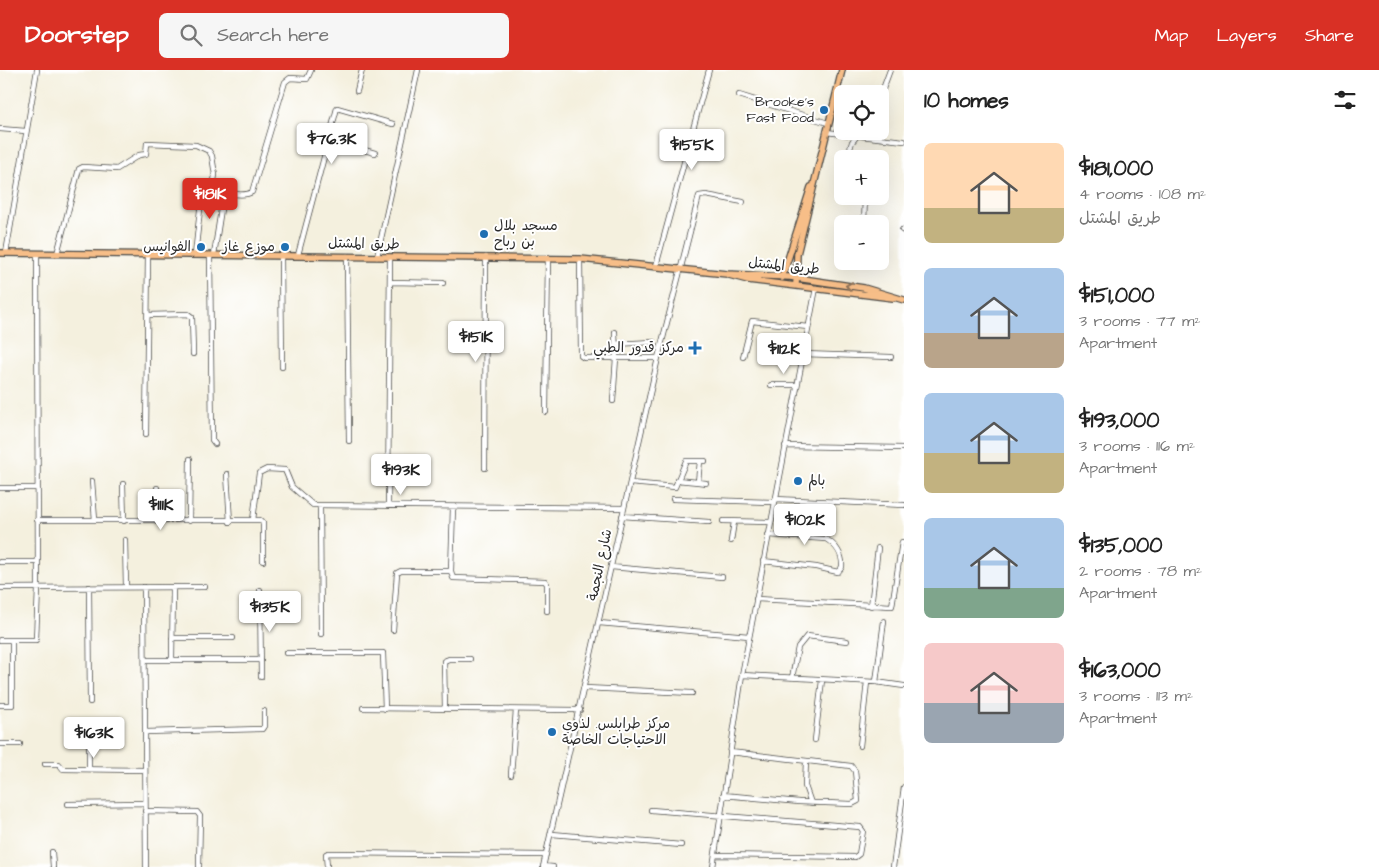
<!DOCTYPE html>
<html lang="en">
<head>
<meta charset="utf-8">
<style>
	:root { --surface:#fff; --page:#f6f6f6; --text:#222; --muted:#767676; --accent:#d93025 }
	body { margin:0; font-family:"Architects Daughter","Playpen Sans Arabic",sans-serif; background:var(--page); color:var(--text); height:100vh; display:flex; flex-direction:column; font-size:19px; white-space:nowrap }
	* { box-sizing:border-box; margin:0 }
	p { font-size:16px; color:var(--muted) }
	.icon { flex:none; width:28px; height:28px; fill:none; stroke:currentColor; stroke-width:2; stroke-linecap:round; stroke-linejoin:round }
	.map { position:relative; flex:1; overflow:hidden }
	.side { display:flex; flex-direction:column; background:var(--surface); width:475px }
	.side>* { flex:none }
	.buttons { position:absolute; left:834px; top:15px; display:grid; gap:10px }
	.buttons a { display:grid; place-items:center; width:55px; height:55px; border-radius:8px; background:var(--surface); box-shadow:0 5px 20px #0002; font-size:25px }
	.price { position:absolute; translate:-50% -42px; padding:0 11px; border-radius:5px; background:#fff; color:#222; font-size:16px; line-height:32px; filter:drop-shadow(0 1px 2px #0008) }
	.price::after { content:''; position:absolute; left:50%; top:30px; width:15px; height:11px; margin-left:-8px; background:inherit; clip-path:polygon(0 0,100% 0,50% 100%) }
	.price.active { background:var(--accent); color:#fff }
	ul { padding:0; list-style:none }
	li { display:flex; align-items:center; gap:15px; height:125px; padding:0 20px }
	li span { display:grid; place-items:center; flex:none; width:140px; height:100px; border-radius:8px; color:#555 }
	li>.icon { margin-inline-start:auto }
	span .icon { width:60px; height:60px; fill:#fffc; stroke-width:1 }
	li b { font-size:21px }
	h2 { display:flex; justify-content:space-between; align-items:center; height:60px; padding:0 20px; font-size:21px }
	header { display:flex; align-items:center; gap:30px; box-sizing:border-box; height:70px; padding:0 25px; background:var(--accent); color:#fff }
	header strong { font-size:24px }
	nav { display:flex; gap:28px; margin-inline-start:auto; font-size:18px }
	.search { width:350px; height:45px; background:var(--page); display:flex; align-items:center; gap:12px; box-sizing:border-box; padding:0 18px; border-radius:8px; color:var(--muted); font-size:19px }
	main { display:flex; flex:1; min-height:0 }
	.map>svg:first-child { display:block }
</style>
</head>
<body>
<header>
<strong>Doorstep</strong>
<div class="search"><svg class="icon" aria-label="search" viewBox="0 0 24 24"><circle cx="10" cy="10" r="6"/><path d="M15 15l6 6"/></svg>Search here</div>
<nav><a>Map</a><a>Layers</a><a>Share</a></nav>
</header>
<main>
<div class="map">
<svg width="904" height="797" viewBox="0 0 904 797">
	<rect width="100%" height="100%" fill="#fff"/>
	<filter id="ink" filterUnits="userSpaceOnUse"><feTurbulence type="fractalNoise" baseFrequency=".02" numOctaves="2"/><feDisplacementMap in="SourceGraphic" scale="10" xChannelSelector="R" yChannelSelector="G"/><feConvolveMatrix kernelMatrix="1 2 1 2 8 2 1 2 1" color-interpolation-filters="sRGB"/></filter>
	<filter id="wash" filterUnits="userSpaceOnUse"><feTurbulence type="fractalNoise" baseFrequency=".0096" numOctaves="4" result="noise"/><feDisplacementMap in="SourceGraphic" scale="20" xChannelSelector="R" yChannelSelector="G"/><feGaussianBlur stdDeviation="1.12" result="paint"/><feColorMatrix in="noise" values="0 0 0 0 0 0 0 0 0 0 0 0 0 0 0 0 0 1.4 0 .05"/><feComposite in="paint" operator="in"/></filter>
	<g filter="url(#wash)">
		<rect width="100%" height="100%" fill="#f4f0de"/>
	</g>
	<g filter="url(#ink)">
		<g fill="none" stroke-linecap="round" stroke-linejoin="round">
			<g stroke="#494946" stroke-width="6">
				<path id="minor" d="M 357,21 L 362,0
					M 739,25 L 828,53
					M 880,27 L 890,0
					M 0,59 L 26,61
					M 826,62 L 904,71
					M 329,70 L 375,83
					M 847,89 L 852,72 L 861,61
					M 864,154 L 865,126
					M 902,160 L 904,161
					M 6,183 L 37,0
					M 57,184 L 79,99 L 83,97 L 117,99 L 139,85 L 146,84 L 147,73 L 196,75 L 209,81 L 212,86 L 215,105 L 214,111 L 201,131 L 195,185
					M 210,185 L 212,370 L 215,374
					M 214,185 L 223,126 C 232,121 243,128 252,122 L 285,12 L 290,8 L 307,9 L 311,0
					M 281,185 L 282,297
					M 298,185 L 337,38 L 393,54
					M 347,186 L 349,371
					M 377,187 L 418,0
					M 580,189 L 581,286 L 584,288 L 658,288
					M 656,196 L 709,0
					M 390,212 L 443,213
					M 148,245 L 188,244 L 192,247 L 193,284
					M 615,274 L 653,272
					M 803,284 L 891,287
					M 743,287 L 752,251 L 808,257
					M 771,315 L 797,315
					M 613,331 L 616,288 L 615,262
					M 546,342 L 548,187
					M 146,364 L 148,184
					M 785,376 L 904,378
					M 700,391 L 698,412 L 706,413
					M 485,398 L 486,187
					M 227,404 L 230,452
					M 677,410 L 698,412
					M 92,411 L 95,450
					M 630,413 L 675,417 L 686,391 L 705,391
					M 123,414 L 124,451
					M 0,418 L 37,418
					M 157,418 L 157,451
					M 673,429 L 774,432
					M 775,429 L 904,435
					M 320,436 L 321,564
					M 388,436 L 390,187
					M 453,437 L 451,501 L 453,508 L 545,511 L 547,514 L 547,541
					M 622,446 L 709,452
					M 37,450 L 260,450 L 263,453 L 263,491
					M 253,450 L 259,403 L 267,399 L 285,400 L 292,417 L 313,435 L 624,438
					M 189,451 L 190,389
					M 723,451 L 770,452
					M 125,470 L 126,517
					M 731,471 L 734,452
					M 763,491 L 816,497 L 838,502 L 842,497 C 843,485 836,475 826,469 L 768,465
					M 0,492 L 37,492
					M 611,497 L 722,507
					M 89,517 L 90,632
					M 144,517 L 146,797
					M 0,518 L 205,517
					M 260,520 L 261,607
					M 756,529 L 892,536 L 902,472
					M 871,536 L 878,478
					M 599,553 L 749,566
					M 393,560 L 397,503 L 401,501 L 451,501
					M 172,568 L 233,568
					M 0,570 L 36,570 L 38,518 L 37,184
					M 286,583 L 383,583 L 385,639
					M 172,589 L 173,517
					M 145,590 L 261,590
					M 742,605 L 876,612 L 904,616
					M 792,608 L 798,577 L 807,566 L 847,571
					M 876,612 L 884,551
					M 585,618 L 692,623
					M 0,635 L 12,635 L 12,570
					M 363,638 L 580,640
					M 445,639 L 444,591 L 449,589 L 470,589
					M 145,662 L 262,659 L 264,656 L 264,641
					M 815,670 L 822,610
					M 0,674 L 20,674
					M 860,676 L 867,612
					M 806,691 L 805,716 L 811,733
					M 45,694 L 59,694 L 63,699 L 145,700
					M 89,699 L 89,671
					M 511,705 L 516,640
					M 723,725 L 799,732 L 852,734 L 858,731 L 855,701 L 851,696 L 730,682
					M 68,734 L 145,733
					M 651,740 L 860,757 L 863,761 L 859,784 L 855,787 L 715,785
					M 145,741 L 197,742 L 200,746 L 199,797
					M 552,764 L 681,775
					M 52,782 L 53,797
					M 543,796 L 553,797
					M 327,797 L 326,784 L 328,783 L 546,785
					M 543,797 L 658,288 L 699,126 L 706,125 L 743,132
					M 713,797 L 742,605 L 816,218
					M 893,797 L 904,717"/>
			</g>
			<g stroke="#494946" stroke-width="8">
				<path id="major" d="M 0,183 L 580,189 L 727,204 L 790,207 L 864,218 L 904,230
					M 729,205 L 748,210 L 893,228
					M 782,208 L 811,117
					M 796,216 L 797,184 L 842,0"/>
			</g>
			<use href="#minor" stroke="#fff" stroke-width="4.5"/>
			<use href="#major" stroke="#f7be88" stroke-width="5.5"/>
		</g>
		<defs><path id="oneway-chevron" d="M-2-3.5L2.5 0L-2 3.5" fill="none" stroke-width="1.6" stroke-linecap="round" stroke-linejoin="round" transform="scale(1.25)"/></defs>
		<use stroke="#91745a" href="#oneway-chevron" transform="translate(849 216) rotate(-172)"/>
	</g>
	<g fill="#1f6fb2" stroke="#fff" stroke-width="2">
		<circle cx="824" cy="40" r="5"/>
		<circle cx="484" cy="164" r="5"/>
		<circle cx="201" cy="177" r="5"/>
		<circle cx="285" cy="177" r="5"/>
		<path d="M692.5 270.5h5v5h5v5h-5v5h-5v-5h-5v-5h5z"/>
		<circle cx="798" cy="411" r="5"/>
		<circle cx="552" cy="662" r="5"/>
	</g>
	<g text-anchor="middle" dominant-baseline="central" stroke-width="4" stroke-linejoin="round" paint-order="stroke">
		<g font-size="14" fill="#2b2b2b" stroke="#fff" text-anchor="end">
			<text x="814" y="32">Brooke's<tspan x="814" dy="16">Fast Food</tspan></text>
			<text x="494" y="156" text-anchor="start">مسجد بلال<tspan x="494" dy="16">بن رباح</tspan></text>
			<text x="191" y="177">الفوانيس</text>
			<text x="275" y="177">موزع غاز</text>
			<text x="684" y="278">مركز قدور الطبي</text>
			<text x="808" y="411" text-anchor="start">بالم</text>
			<text x="562" y="654" text-anchor="start">مركز طرابلس. لذوي<tspan x="562" dy="16">الاحتياجات الخاصة</tspan></text>
		</g>
		<g font-size="14" fill="#2b2b2b" stroke="#fff">
			<text transform="translate(364 174) rotate(1)">طريق المشتل</text>
			<text transform="translate(784 196) rotate(6)">طريق المشتل</text>
			<text transform="translate(600 495) rotate(-78)">شارع النجمة</text>
		</g>
	</g>
</svg>
<div class="buttons">
<a><svg class="icon" aria-label="locate" viewBox="0 0 24 24"><circle cx="12" cy="12" r="6"/><path d="M12 2v4M12 18v4M2 12h4M18 12h4"/></svg></a>
<a>+</a>
<a>−</a>
</div>
<b class="price" style="left:332px;top:95px">$76.3K</b>
<b class="price" style="left:692px;top:101px">$155K</b>
<b class="price active" style="left:210px;top:150px">$181K</b>
<b class="price" style="left:476px;top:293px">$151K</b>
<b class="price" style="left:784px;top:305px">$112K</b>
<b class="price" style="left:401px;top:426px">$193K</b>
<b class="price" style="left:161px;top:461px">$111K</b>
<b class="price" style="left:805px;top:476px">$102K</b>
<b class="price" style="left:270px;top:563px">$135K</b>
<b class="price" style="left:94px;top:689px">$163K</b>
</div>
<section class="side">
<h2>10 homes<svg class="icon" aria-label="filters" viewBox="0 0 24 24"><path d="M4 7h16M4 17h16"/><circle cx="9" cy="7" r="2"/><circle cx="15" cy="17" r="2"/></svg></h2>
<ul>
<li><span style="background:linear-gradient(#ffd9b3 65%,#c2b280 0)"><svg class="icon" aria-label="home" viewBox="0 0 24 24"><path d="M3 11l9-7 9 7M6 9v11h12V9"/></svg></span><div><b>$181,000</b><p>4 rooms · 108 m²</p><p>طريق المشتل</p></div></li>
<li><span style="background:linear-gradient(#a9c7e8 65%,#b9a48a 0)"><svg class="icon" aria-label="home" viewBox="0 0 24 24"><path d="M3 11l9-7 9 7M6 9v11h12V9"/></svg></span><div><b>$151,000</b><p>3 rooms · 77 m²</p><p>Apartment</p></div></li>
<li><span style="background:linear-gradient(#a9c7e8 60%,#c2b280 0)"><svg class="icon" aria-label="home" viewBox="0 0 24 24"><path d="M3 11l9-7 9 7M6 9v11h12V9"/></svg></span><div><b>$193,000</b><p>3 rooms · 116 m²</p><p>Apartment</p></div></li>
<li><span style="background:linear-gradient(#a9c7e8 70%,#7fa58c 0)"><svg class="icon" aria-label="home" viewBox="0 0 24 24"><path d="M3 11l9-7 9 7M6 9v11h12V9"/></svg></span><div><b>$135,000</b><p>2 rooms · 78 m²</p><p>Apartment</p></div></li>
<li><span style="background:linear-gradient(#f6c9c9 60%,#9aa5b1 0)"><svg class="icon" aria-label="home" viewBox="0 0 24 24"><path d="M3 11l9-7 9 7M6 9v11h12V9"/></svg></span><div><b>$163,000</b><p>3 rooms · 113 m²</p><p>Apartment</p></div></li>
</ul>
</section>
</main>
</body>
</html>
